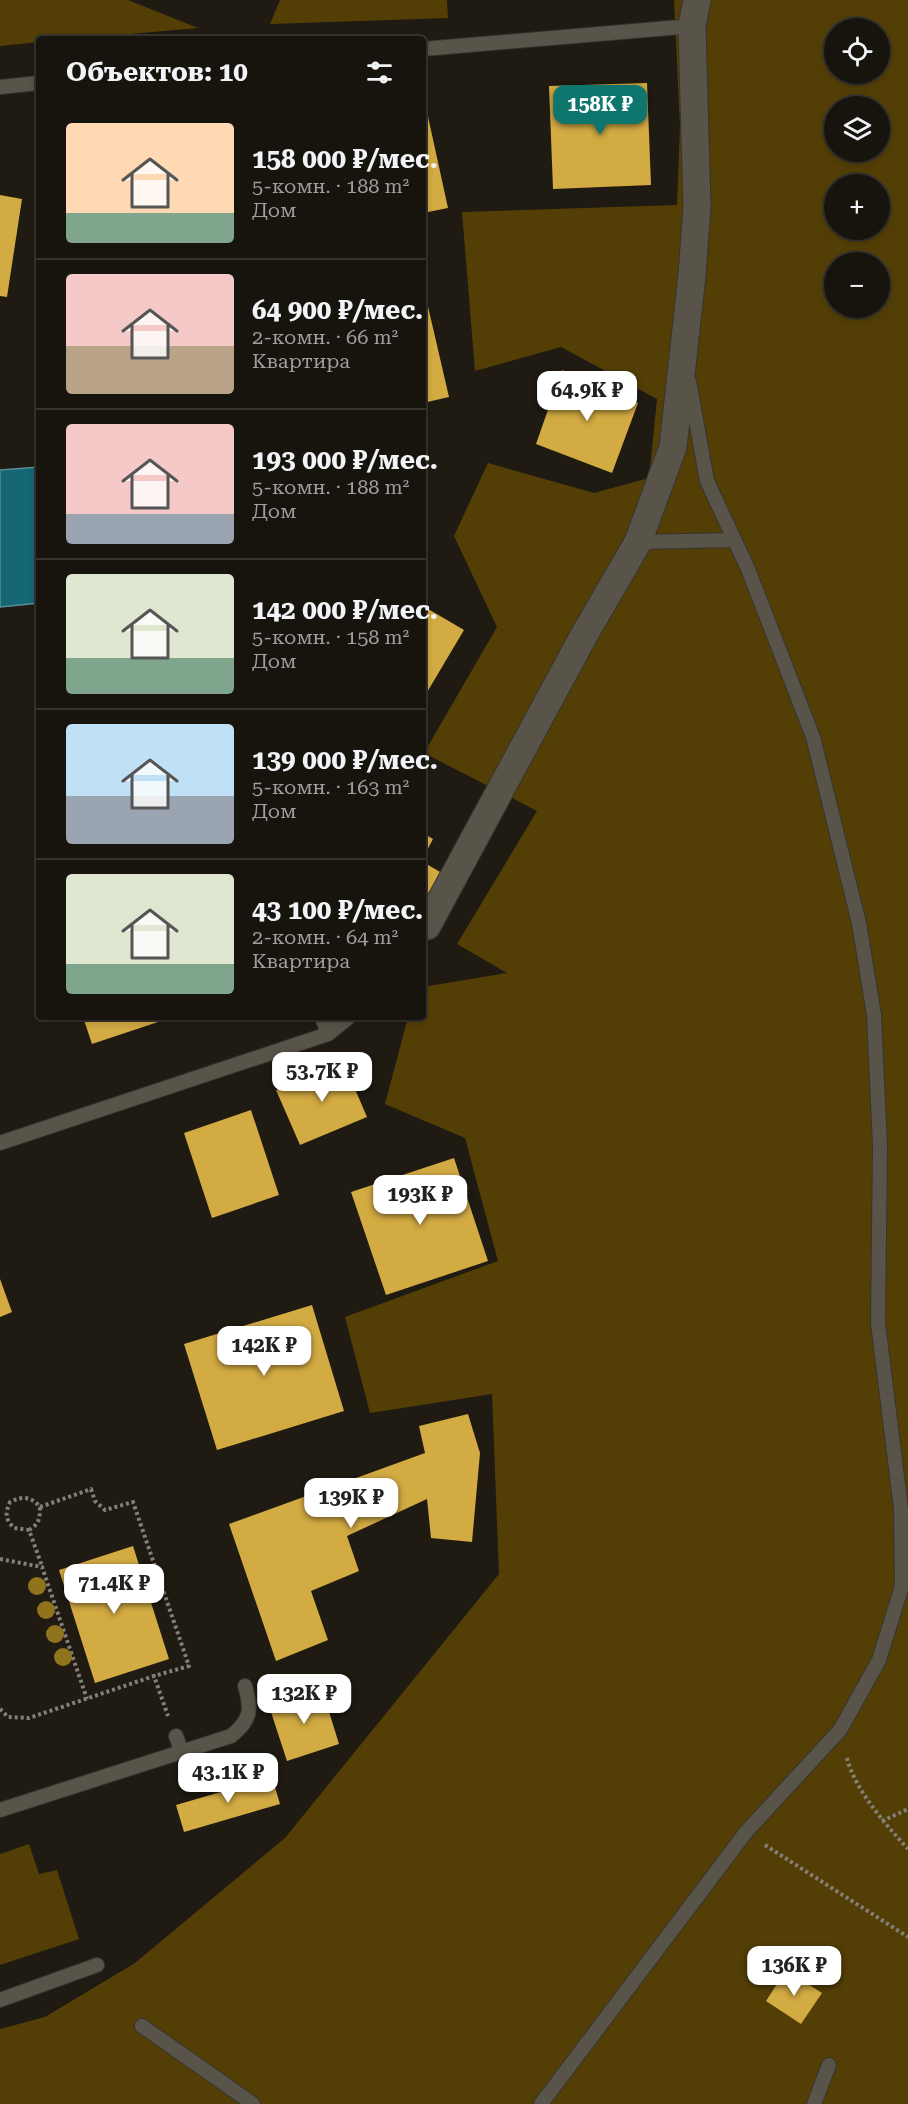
<!DOCTYPE html>
<html lang="ru">
<head>
<meta charset="utf-8">
<style>
	:root { --surface:#17140e; --page:#24211c; --text:#f1f3f6; --muted:#9e9e9e; --line:#36332e; --accent:#0f766e }
	body { margin:0; font-family:"Roboto Serif",serif; background:var(--page); color:var(--text); height:100vh; display:flex; flex-direction:column; font-size:22px; white-space:nowrap }
	* { box-sizing:border-box; margin:0 }
	p { font-size:20px; color:var(--muted) }
	.icon { flex:none; width:33px; height:33px; fill:none; stroke:currentColor; stroke-width:2; stroke-linecap:round; stroke-linejoin:round }
	.map { position:relative; flex:1; overflow:hidden }
	.sheet { position:absolute; left:36px; top:36px; width:390px; height:984px; display:flex; flex-direction:column; background:var(--surface); border-radius:6px; box-shadow:0 3px 9px #0003,0 0 0 2px var(--line) }
	.sheet>* { flex:none }
	.controls { position:absolute; left:824px; top:18px; display:grid; gap:12px }
	.controls a { display:grid; place-items:center; width:66px; height:66px; border-radius:50%; background:var(--surface); box-shadow:0 3px 9px #0003,0 0 0 2px var(--line); font-size:30px }
	.price { position:absolute; translate:-50% -51px; padding:0 14px; border-radius:12px; background:#fff; color:#222; font-size:20px; line-height:39px; filter:drop-shadow(0 2px 3px #0008) }
	.price::after { content:''; position:absolute; left:50%; top:36px; width:18px; height:14px; margin-left:-9px; background:inherit; clip-path:polygon(0 0,100% 0,50% 100%) }
	.price.on { background:var(--accent); color:#fff }
	ul { padding:0; list-style:none }
	li { display:flex; align-items:center; gap:18px; height:150px; padding:0 30px }
	li+li { border-top:2px solid var(--line) }
	li span { display:grid; place-items:center; flex:none; width:168px; height:120px; border-radius:6px; color:#555 }
	li>.icon { margin-inline-start:auto }
	span .icon { width:72px; height:72px; fill:#fffc; stroke-width:1 }
	li b { font-size:26px }
	h2 { display:flex; justify-content:space-between; align-items:center; height:72px; padding:0 30px; font-size:26px }
	.map>svg:first-child { display:block }
</style>
</head>
<body>
<div class="map">
<svg width="908" height="2104" viewBox="0 0 908 2104">
	<rect width="100%" height="100%" fill="#1f1b12"/>
	<path fill="#533f06" fill-rule="evenodd" d="M 0,0 L 128,0 L 198,28 L 74,39 L 39,39 L 39,42 L 0,46 Z
		M 280,0 L 447,0 L 448,18 L 270,24 Z
		M 674,0 L 908,0 L 908,2104 L 0,2104 L 0,2029 L 45,2017 L 135,1963 L 285,1838 L 499,1574 L 492,1394 L 370,1413 L 345,1317 L 498,1261 L 465,1138 L 385,1104 L 408,1017 L 423,1017 L 423,987 L 507,973 L 457,944 L 537,811 L 424,753 L 497,627 L 454,536 L 488,463 L 594,493 L 649,478 L 657,399 L 561,347 L 475,371 L 462,212 L 677,205 L 680,126 ZM 834,28 L 879,28 L 879,74 L 834,74 ZM 834,106 L 879,106 L 879,152 L 834,152 ZM 834,184 L 879,184 L 879,230 L 834,230 ZM 834,262 L 879,262 L 879,308 L 834,308 Z
		M 29,1844 L 39,1874 L 57,1870 L 79,1939 L 0,1965 L 0,1854 Z"/>
	<path fill="#156776" stroke="#579098" stroke-width="1.5" d="M 39,467 L 39,603 L 0,607 L 0,470 Z"/>
	<path fill="#d3ab43" d="M 647,83 L 651,185 L 553,189 L 549,86 Z
		M 427,112 L 448,208 L 423,213 L 423,113 Z
		M 0,195 L 22,199 L 7,297 L 0,296 Z
		M 423,285 L 449,397 L 423,403 Z
		M 562,370 L 638,403 L 612,473 L 536,444 Z
		M 423,606 L 464,630 L 423,699 Z
		M 423,833 L 433,839 L 423,858 Z
		M 423,862 L 447,876 L 423,917 Z
		M 83,1017 L 173,1017 L 92,1044 Z
		M 343,1061 L 367,1117 L 300,1145 L 276,1090 Z
		M 251,1110 L 279,1195 L 212,1218 L 184,1133 Z
		M 454,1158 L 488,1261 L 386,1295 L 351,1192 Z
		M 0,1279 L 12,1312 L 0,1317 Z
		M 312,1305 L 344,1411 L 217,1450 L 184,1344 Z
		M 468,1414 L 480,1453 L 472,1542 L 431,1538 L 427,1499 L 347,1536 L 359,1571 L 311,1591 L 328,1640 L 276,1661 L 229,1524 L 425,1453 L 419,1426 Z
		M 133,1546 L 169,1659 L 95,1683 L 59,1570 Z
		M 322,1689 L 339,1744 L 287,1761 L 269,1706 Z
		M 272,1777 L 280,1804 L 184,1832 L 176,1805 Z
		M 786,1970 L 822,1993 L 801,2024 L 766,2001 Z"/>
	<g fill="none" stroke-linecap="round" stroke-linejoin="round">
		<g stroke="#37342f" stroke-width="16">
			<path id="service" d="M 423,49 L 692,26
				M 0,87 L 39,83
				M 638,542 L 735,540
				M 322,1017 L 328,1034
				M 0,1143 L 328,1034 L 349,1017
				M 176,1736 L 182,1753
				M 0,1810 L 231,1736 C 251,1720 252,1710 245,1686
				M 0,2000 L 97,1965
				M 142,2026 L 253,2104
				M 541,2104 L 746,1832 L 840,1730 L 879,1660 L 902,1586 L 901,1509 L 878,1323 L 880,1146 L 874,1015 L 859,923 L 813,737 L 748,569 L 707,481 L 689,381
				M 814,2104 L 829,2065"/>
		</g>
		<g stroke="#37342f" stroke-width="29">
			<path id="minor" d="M 427,926 L 583,637 L 638,542 L 673,447 L 692,275 L 697,207 L 692,26 L 697,0"/>
		</g>
		<path stroke="#848079" stroke-width="4" stroke-dasharray="3 3" stroke-linecap="butt" d="M 40,1507 L 91,1489 L 95,1501 L 105,1510 L 133,1502 L 189,1666 L 154,1676
			M 29,1530 C 39,1524 40,1519 40,1507 C 31,1496 22,1496 10,1502 C 5,1513 5,1519 14,1528 L 29,1530 L 42,1566
			M 0,1559 L 42,1567 L 87,1699
			M 0,1709 L 8,1717 L 29,1718 L 154,1676 L 168,1716
			M 847,1758 C 855,1790 886,1825 908,1849
			M 882,1821 L 908,1809
			M 765,1845 L 908,1937"/>
		<use href="#service" stroke="#595449" stroke-width="14"/>
		<use href="#minor" stroke="#595449" stroke-width="27"/>
	</g>
	<g fill="#91721d">
		<circle cx="37" cy="1586" r="9"/>
		<circle cx="46" cy="1610" r="9"/>
		<circle cx="55" cy="1634" r="9"/>
		<circle cx="63" cy="1657" r="9"/>
	</g>
</svg>
<div class="controls">
<a><svg class="icon" aria-label="locate" viewBox="0 0 24 24"><circle cx="12" cy="12" r="6"/><path d="M12 2v4M12 18v4M2 12h4M18 12h4"/></svg></a>
<a><svg class="icon" aria-label="layers" viewBox="0 0 24 24"><path d="M12 4l9 5-9 5-9-5zM3 14l9 5 9-5"/></svg></a>
<a>+</a>
<a>−</a>
</div>
<b class="price on" style="left:600px;top:136px">158K ₽</b>
<b class="price" style="left:587px;top:422px">64.9K ₽</b>
<b class="price" style="left:322px;top:1103px">53.7K ₽</b>
<b class="price" style="left:420px;top:1226px">193K ₽</b>
<b class="price" style="left:264px;top:1377px">142K ₽</b>
<b class="price" style="left:351px;top:1529px">139K ₽</b>
<b class="price" style="left:114px;top:1615px">71.4K ₽</b>
<b class="price" style="left:304px;top:1725px">132K ₽</b>
<b class="price" style="left:228px;top:1804px">43.1K ₽</b>
<b class="price" style="left:794px;top:1997px">136K ₽</b>
<section class="sheet">
<h2>Объектов: 10<svg class="icon" aria-label="filters" viewBox="0 0 24 24"><path d="M4 7h16M4 17h16"/><circle cx="9" cy="7" r="2"/><circle cx="15" cy="17" r="2"/></svg></h2>
<ul>
<li><span style="background:linear-gradient(#ffd9b3 75%,#7fa58c 0)"><svg class="icon" aria-label="home" viewBox="0 0 24 24"><path d="M3 11l9-7 9 7M6 9v11h12V9"/></svg></span><div><b>158 000 ₽/мес.</b><p>5-комн. · 188 m²</p><p>Дом</p></div></li>
<li><span style="background:linear-gradient(#f6c9c9 60%,#b9a48a 0)"><svg class="icon" aria-label="home" viewBox="0 0 24 24"><path d="M3 11l9-7 9 7M6 9v11h12V9"/></svg></span><div><b>64 900 ₽/мес.</b><p>2-комн. · 66 m²</p><p>Квартира</p></div></li>
<li><span style="background:linear-gradient(#f6c9c9 75%,#9aa5b1 0)"><svg class="icon" aria-label="home" viewBox="0 0 24 24"><path d="M3 11l9-7 9 7M6 9v11h12V9"/></svg></span><div><b>193 000 ₽/мес.</b><p>5-комн. · 188 m²</p><p>Дом</p></div></li>
<li><span style="background:linear-gradient(#dfe7d0 70%,#7fa58c 0)"><svg class="icon" aria-label="home" viewBox="0 0 24 24"><path d="M3 11l9-7 9 7M6 9v11h12V9"/></svg></span><div><b>142 000 ₽/мес.</b><p>5-комн. · 158 m²</p><p>Дом</p></div></li>
<li><span style="background:linear-gradient(#bfe0f5 60%,#9aa5b1 0)"><svg class="icon" aria-label="home" viewBox="0 0 24 24"><path d="M3 11l9-7 9 7M6 9v11h12V9"/></svg></span><div><b>139 000 ₽/мес.</b><p>5-комн. · 163 m²</p><p>Дом</p></div></li>
<li><span style="background:linear-gradient(#dfe7d0 75%,#7fa58c 0)"><svg class="icon" aria-label="home" viewBox="0 0 24 24"><path d="M3 11l9-7 9 7M6 9v11h12V9"/></svg></span><div><b>43 100 ₽/мес.</b><p>2-комн. · 64 m²</p><p>Квартира</p></div></li>
</ul>
</section>
</div>
</body>
</html>
